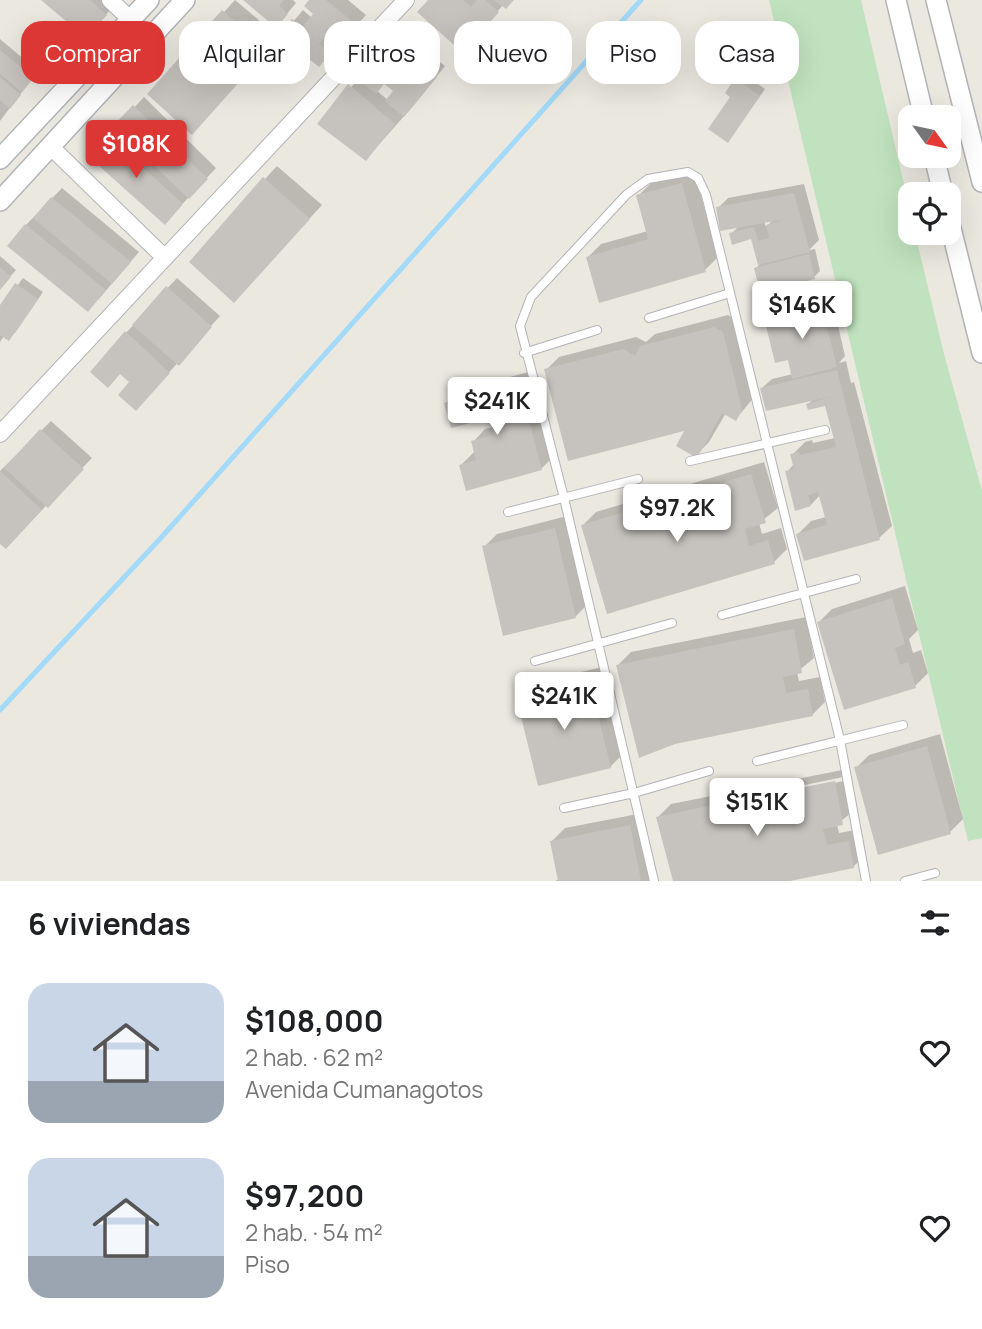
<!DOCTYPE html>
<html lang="es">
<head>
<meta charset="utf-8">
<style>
	:root { --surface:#fff; --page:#f2f2f2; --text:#202124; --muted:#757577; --accent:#dc3735 }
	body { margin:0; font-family:Manrope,sans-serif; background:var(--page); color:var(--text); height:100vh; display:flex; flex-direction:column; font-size:26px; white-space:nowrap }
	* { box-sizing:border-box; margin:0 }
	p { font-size:23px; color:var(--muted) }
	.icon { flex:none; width:38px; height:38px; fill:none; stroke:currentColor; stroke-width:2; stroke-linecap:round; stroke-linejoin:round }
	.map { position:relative; height:881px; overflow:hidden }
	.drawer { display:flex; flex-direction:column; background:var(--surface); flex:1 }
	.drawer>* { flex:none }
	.guide { position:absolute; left:21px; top:21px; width:942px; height:63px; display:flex; gap:14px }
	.needle { width:46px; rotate:123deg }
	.buttons { position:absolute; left:898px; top:105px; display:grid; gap:14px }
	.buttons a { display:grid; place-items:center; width:63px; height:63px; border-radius:14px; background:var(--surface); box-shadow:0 7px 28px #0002; font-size:35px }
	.price { position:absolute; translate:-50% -60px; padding:0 16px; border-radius:7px; background:#fff; color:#222; font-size:23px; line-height:46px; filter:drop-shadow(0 2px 4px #0008) }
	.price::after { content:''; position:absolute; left:50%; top:42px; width:21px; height:16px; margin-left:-10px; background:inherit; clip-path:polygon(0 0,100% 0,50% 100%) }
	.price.on { background:var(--accent); color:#fff }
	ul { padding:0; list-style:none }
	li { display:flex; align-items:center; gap:21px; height:175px; padding:0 28px }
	li span { display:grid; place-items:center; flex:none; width:196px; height:140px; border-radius:21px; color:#555 }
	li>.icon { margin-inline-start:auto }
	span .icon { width:84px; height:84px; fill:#fffc; stroke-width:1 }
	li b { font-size:30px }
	h2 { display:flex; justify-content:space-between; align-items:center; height:84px; padding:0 28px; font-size:30px }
	.chip { padding:0 24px; border-radius:21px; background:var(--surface); box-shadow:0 7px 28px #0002; font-size:24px; line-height:63px }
	.chip.on { background:var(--accent); color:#fff }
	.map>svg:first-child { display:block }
</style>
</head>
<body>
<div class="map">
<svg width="982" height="881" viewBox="0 0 982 881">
	<rect width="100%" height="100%" fill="#ebe8e0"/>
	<path fill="#c0e2be" d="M 769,0 L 861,0 L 910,210 L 910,233 L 915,233 L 944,354 L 982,491 L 982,838 L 968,841 Z"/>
	<path fill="#0003" fill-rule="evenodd" d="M 44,0 L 110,0 L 115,4 L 96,27 Z
		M 235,0 L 279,37 L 205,119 L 224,12 Z
		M 246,0 L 293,0 L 296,3 L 285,16 Z
		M 312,0 L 348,0 L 366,15 L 343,41 L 330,31 L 328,33 L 339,42 L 329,55 L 282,35 L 303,10 L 312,18 L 315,13 Z
		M 430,0 L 513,0 L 503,5 L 472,41 Z
		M 401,30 L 419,44 L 408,58 L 419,67 L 431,55 L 445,66 L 414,105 L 375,149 L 319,124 ZM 385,82 L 396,91 L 388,100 L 377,91 Z
		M 0,39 L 38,71 L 0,121 Z
		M 742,73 L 765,89 L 728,141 L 732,96 L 736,80 Z
		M 144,97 L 216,168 L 174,213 L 108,136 Z
		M 277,166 L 322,205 L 247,287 L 265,179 Z
		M 694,171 L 718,257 L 705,270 L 588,257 L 601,244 L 648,231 L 638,196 L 651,183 Z
		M 804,184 L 819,240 L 809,250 L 815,249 L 820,271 L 814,277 L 756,268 L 760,264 L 752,237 L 731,234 L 739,226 L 718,208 L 728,198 ZM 774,219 L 766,227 L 764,221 Z
		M 62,188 L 139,252 L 98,300 L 26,225 Z
		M 0,256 L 16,270 L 0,288 Z
		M 23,278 L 43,292 L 15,333 L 4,336 L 0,342 L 0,308 Z
		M 177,278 L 220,316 L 145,399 L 131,382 L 126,333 Z
		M 831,295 L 845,356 L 839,363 L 846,361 L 851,383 L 854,382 L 892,526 L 879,538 L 798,534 L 811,521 L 826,517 L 820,495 L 811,505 L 787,472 L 794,464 L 792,455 L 805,442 L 812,440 L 813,443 L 835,438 L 826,404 L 808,404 L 815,398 L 762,388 L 772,379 L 793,374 L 789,358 L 766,319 L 776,309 Z
		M 728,315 L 735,319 L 755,396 L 736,419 L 726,413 L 709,442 L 696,455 L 688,428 L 546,370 L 559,357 L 636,337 L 646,342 L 655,334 Z
		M 532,371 L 554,456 L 541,469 L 461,465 L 474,452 L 473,442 L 485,429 L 493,427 L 490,416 L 446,403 L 459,391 Z
		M 51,421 L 92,458 L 16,537 L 0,541 L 0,471 Z
		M 764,462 L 778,508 L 759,523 L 762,534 L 781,528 L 787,549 L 774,562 L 583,525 L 596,512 Z
		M 567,516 L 588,604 L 575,617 L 484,547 L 497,534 Z
		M 905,586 L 918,630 L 909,639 L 913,653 L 921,650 L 928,673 L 915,686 L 819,622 L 832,609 Z
		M 806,617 L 814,658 L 797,672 L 799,681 L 820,677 L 825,702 L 812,715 L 618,665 L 631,652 Z
		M 602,667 L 623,754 L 610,767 L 518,697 L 531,684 Z
		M 940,734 L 963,819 L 950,832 L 856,768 L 869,755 Z
		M 847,769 L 855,810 L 837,824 L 839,833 L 861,829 L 866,854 L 853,867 L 782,881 L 674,881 L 658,817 L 671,804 ZM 843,777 L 844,781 L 753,799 L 757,795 Z
		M 643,813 L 655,881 L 555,881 L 559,879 L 552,841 L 565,828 Z"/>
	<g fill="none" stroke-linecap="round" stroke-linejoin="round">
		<path stroke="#a3d9f9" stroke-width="5" d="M 0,710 L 159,540 L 641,0"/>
	</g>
	<path fill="#c6c3be" d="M 41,0 L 90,0 L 107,15 L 86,38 Z
		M 243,0 L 284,0 L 279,6 L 288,14 L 276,28 Z
		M 309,0 L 326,0 L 357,25 L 343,43 L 329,32 L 319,44 L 331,53 L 319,67 L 279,35 L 292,19 L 302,27 L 313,14 L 304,6 Z
		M 428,0 L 463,0 L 471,7 L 477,0 L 485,0 L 499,12 L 463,53 L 417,12 Z
		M 494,0 L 514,0 L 506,9 Z
		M 222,10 L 267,51 L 192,135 L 147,94 Z
		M 390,38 L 411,55 L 399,69 L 409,76 L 420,63 L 437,77 L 404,117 L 385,101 L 393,91 L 384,84 L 376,94 L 358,79 Z
		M 0,50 L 34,78 L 22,92 L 0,74 Z
		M 0,77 L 21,95 L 10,109 L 0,100 Z
		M 735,78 L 760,96 L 728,143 L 708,129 L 730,97 L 725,93 Z
		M 348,84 L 395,124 L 366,161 L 317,124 Z
		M 133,105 L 208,179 L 189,199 L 113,126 Z
		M 107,135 L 183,204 L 165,225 L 88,156 Z
		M 263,177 L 310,219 L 234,303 L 189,262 Z
		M 682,183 L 706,272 L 599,303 L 586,257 L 648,239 L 636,195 Z
		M 794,193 L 810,252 L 758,265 L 751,239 L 732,245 L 729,233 L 754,227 L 758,241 L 769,238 L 766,225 L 786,219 L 720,231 L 716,207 Z
		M 51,197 L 131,262 L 112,284 L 33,218 Z
		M 25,224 L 106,290 L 88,312 L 7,246 Z
		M 809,254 L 815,279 L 760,292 L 754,268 Z
		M 0,267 L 11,277 L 0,290 Z
		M 15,283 L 38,299 L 9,341 L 0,335 L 0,305 Z
		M 166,286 L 212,327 L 179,366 L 132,325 Z
		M 821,304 L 837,367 L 792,379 L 788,360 L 775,363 L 764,318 Z
		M 714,327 L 723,332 L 742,410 L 736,421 L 722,413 L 697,458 L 676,446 L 684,431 L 568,461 L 544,369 L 623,349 L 635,356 L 640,346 Z
		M 125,331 L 170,373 L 136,411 L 118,395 L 129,382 L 120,374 L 108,388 L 90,372 Z
		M 837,370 L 880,540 L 804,561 L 796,534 L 827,525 L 818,492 L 808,495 L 811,506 L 795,511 L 785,471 L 794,469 L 790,454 L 799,452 L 800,455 L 836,447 L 825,406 L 808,410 L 806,404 L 834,396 L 766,411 L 760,388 Z
		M 519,383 L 542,470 L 466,491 L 459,465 L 476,460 L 471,441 L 493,435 L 489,418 L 451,428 L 444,403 Z
		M 40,429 L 84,469 L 48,508 L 4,468 Z
		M 0,471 L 42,510 L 6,549 L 0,544 Z
		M 751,474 L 766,523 L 745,529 L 749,546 L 768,540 L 775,564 L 607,614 L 581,525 Z
		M 555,528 L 576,618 L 503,636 L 482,546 Z
		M 892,598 L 905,644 L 895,648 L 900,665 L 908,662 L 916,688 L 844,710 L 817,622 Z
		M 794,629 L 802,673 L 783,677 L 786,693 L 808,689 L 813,716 L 675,744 L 639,758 L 616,665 Z
		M 589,678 L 611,768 L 538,786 L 516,696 Z
		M 927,746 L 951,834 L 878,855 L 854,767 Z
		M 835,781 L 843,825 L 823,829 L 827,845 L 849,841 L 854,868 L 790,881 L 673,881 L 656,817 L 742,799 L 741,794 L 756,789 L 758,796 Z
		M 630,825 L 641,881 L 558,881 L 550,841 Z"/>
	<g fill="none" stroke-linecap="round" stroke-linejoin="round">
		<g stroke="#b1b4b7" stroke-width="10">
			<path id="service" d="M 649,318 L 730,293
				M 524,353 L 597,330
				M 690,461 L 825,430
				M 508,512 L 638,479
				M 722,615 L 856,579
				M 535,661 L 672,623
				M 757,761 L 903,725
				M 564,808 L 634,793 L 709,771
				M 654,881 L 564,498 L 520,326 L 531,297 L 627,194 L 648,179 L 688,172 L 698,178 L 706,195 L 840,740 L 866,881
				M 905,881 L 935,873"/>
		</g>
		<g stroke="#b1b4b7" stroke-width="18">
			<path id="minor" d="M 110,0 L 130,19
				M 50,146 L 165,258
				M 0,434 L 406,0"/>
		</g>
		<g stroke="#b1b4b7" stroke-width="22">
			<path id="tertiary" d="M 896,0 L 924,117
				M 936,0 L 982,182
				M 934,156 L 943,194
				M 0,159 L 149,0
				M 0,201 L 185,0
				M 948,216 L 982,353"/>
		</g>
		<use href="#service" stroke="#fff" stroke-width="8"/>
		<use href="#minor" stroke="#fff" stroke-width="16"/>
		<use href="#tertiary" stroke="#fff" stroke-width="19"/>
	</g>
</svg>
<div class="buttons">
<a><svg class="needle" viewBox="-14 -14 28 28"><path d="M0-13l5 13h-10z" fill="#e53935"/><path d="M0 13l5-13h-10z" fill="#757577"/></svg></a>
<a><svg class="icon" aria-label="locate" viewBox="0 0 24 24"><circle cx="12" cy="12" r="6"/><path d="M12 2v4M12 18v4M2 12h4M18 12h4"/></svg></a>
</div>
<b class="price on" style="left:136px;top:180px">$108K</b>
<b class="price" style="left:802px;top:341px">$146K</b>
<b class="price" style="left:497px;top:437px">$241K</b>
<b class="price" style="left:677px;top:544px">$97.2K</b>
<b class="price" style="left:564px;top:732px">$241K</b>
<b class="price" style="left:757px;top:838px">$151K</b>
<div class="guide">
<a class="chip on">Comprar</a>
<a class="chip">Alquilar</a>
<a class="chip">Filtros</a>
<a class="chip">Nuevo</a>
<a class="chip">Piso</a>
<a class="chip">Casa</a>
</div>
</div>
<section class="drawer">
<h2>6 viviendas<svg class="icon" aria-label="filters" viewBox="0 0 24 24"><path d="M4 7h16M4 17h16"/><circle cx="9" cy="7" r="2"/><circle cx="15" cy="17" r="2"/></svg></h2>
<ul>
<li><span style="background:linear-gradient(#c9d6e8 70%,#9aa5b1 0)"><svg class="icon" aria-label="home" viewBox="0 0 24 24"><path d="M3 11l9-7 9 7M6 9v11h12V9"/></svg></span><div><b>$108,000</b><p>2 hab. · 62 m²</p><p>Avenida Cumanagotos</p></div><svg class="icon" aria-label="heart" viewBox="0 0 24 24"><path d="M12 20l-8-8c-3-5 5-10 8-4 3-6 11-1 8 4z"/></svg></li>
<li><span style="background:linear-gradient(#c9d6e8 70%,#9aa5b1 0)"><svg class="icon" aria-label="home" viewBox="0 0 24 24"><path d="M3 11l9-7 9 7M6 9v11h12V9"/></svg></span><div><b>$97,200</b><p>2 hab. · 54 m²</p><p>Piso</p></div><svg class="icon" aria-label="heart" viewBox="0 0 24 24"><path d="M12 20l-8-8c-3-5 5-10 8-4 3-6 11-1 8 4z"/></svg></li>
</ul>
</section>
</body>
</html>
